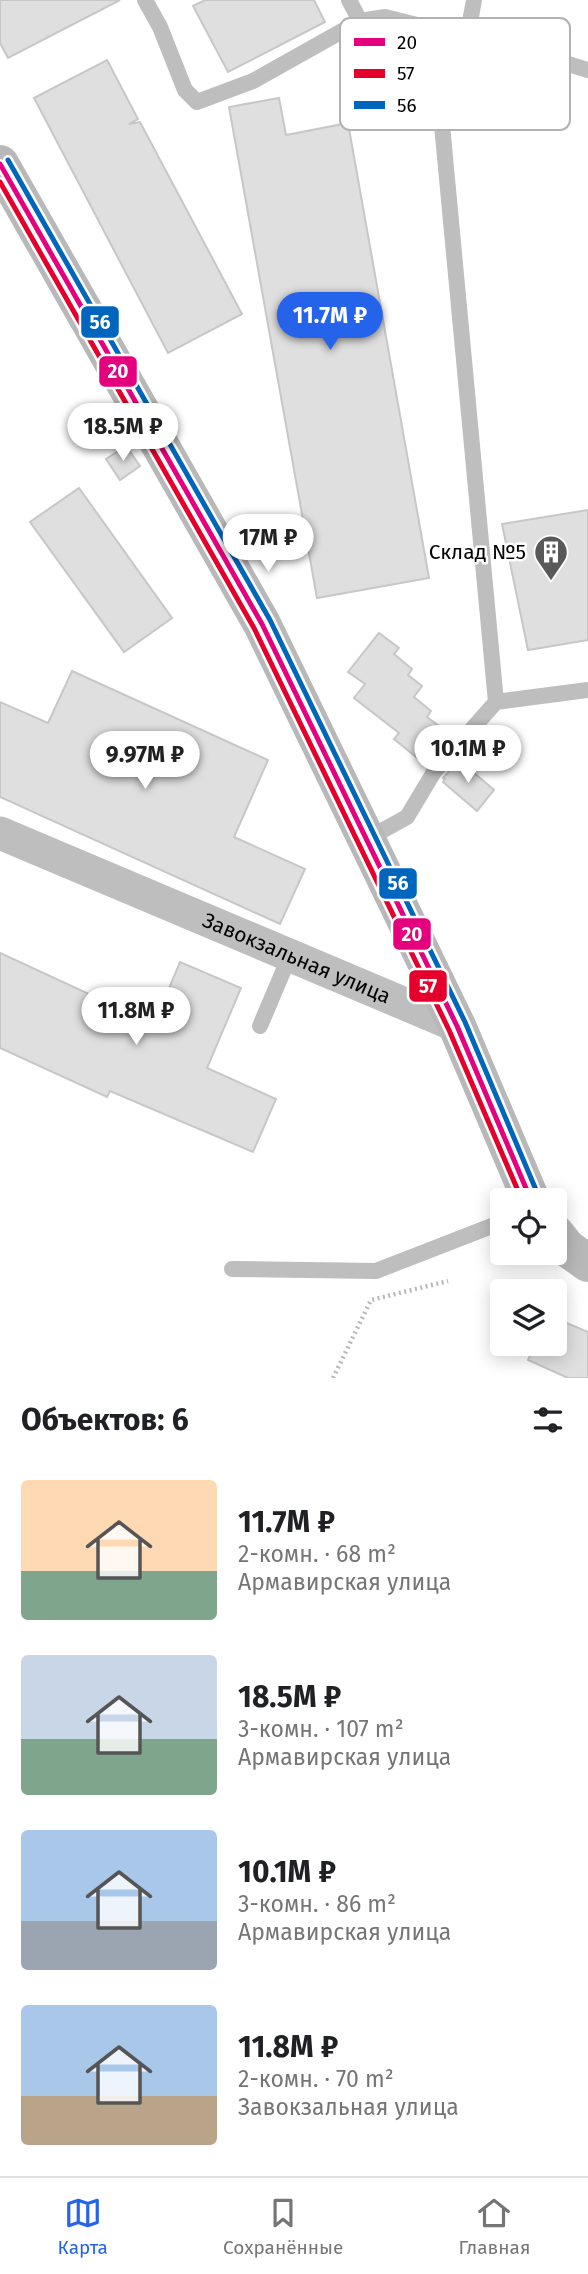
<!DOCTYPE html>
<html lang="ru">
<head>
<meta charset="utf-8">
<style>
	:root { --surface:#fff; --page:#f2f2f2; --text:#202124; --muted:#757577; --line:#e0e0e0; --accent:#2563eb }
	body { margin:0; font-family:"Fira Sans",sans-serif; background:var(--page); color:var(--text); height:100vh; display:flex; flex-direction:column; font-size:26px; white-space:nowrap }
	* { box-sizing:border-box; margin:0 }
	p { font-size:23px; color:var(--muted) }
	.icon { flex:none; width:38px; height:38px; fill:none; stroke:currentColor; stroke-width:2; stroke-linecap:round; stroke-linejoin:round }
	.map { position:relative; height:1378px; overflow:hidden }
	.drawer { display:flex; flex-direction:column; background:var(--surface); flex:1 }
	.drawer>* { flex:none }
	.fabs { position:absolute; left:490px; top:1188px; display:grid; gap:14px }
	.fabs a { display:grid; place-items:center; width:77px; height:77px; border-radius:7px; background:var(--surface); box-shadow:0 4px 18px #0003; font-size:35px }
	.price { position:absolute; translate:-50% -60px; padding:0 16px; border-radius:24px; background:#fff; color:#222; font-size:23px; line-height:46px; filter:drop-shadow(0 2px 4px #0008) }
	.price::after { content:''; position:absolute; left:50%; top:42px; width:21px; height:16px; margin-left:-10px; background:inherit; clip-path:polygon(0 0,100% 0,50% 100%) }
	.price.selected { background:var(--accent); color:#fff }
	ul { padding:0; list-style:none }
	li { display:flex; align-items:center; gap:21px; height:175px; padding:0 21px }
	li span { display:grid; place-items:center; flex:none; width:196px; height:140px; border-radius:7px; color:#555 }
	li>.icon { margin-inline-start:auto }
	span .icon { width:84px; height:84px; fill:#fffc; stroke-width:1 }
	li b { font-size:30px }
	h2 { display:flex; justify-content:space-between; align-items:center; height:84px; padding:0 21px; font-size:30px }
	.tab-bar { display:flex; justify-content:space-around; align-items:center; height:98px; border-top:2px solid var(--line); background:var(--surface); font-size:19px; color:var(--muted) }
	.tab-bar a { display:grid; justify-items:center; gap:4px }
	.tab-bar .selected { color:var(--accent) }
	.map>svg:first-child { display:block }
</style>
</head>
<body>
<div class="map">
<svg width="588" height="1378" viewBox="0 0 588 1378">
	<rect width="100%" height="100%" fill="#fff"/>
	<path fill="#dfdfdf" stroke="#c7c7c7" stroke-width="2" d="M 0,0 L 120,0 L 8,58 L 0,43 Z
		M 205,0 L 314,0 L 325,22 L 228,72 L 193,6 Z
		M 107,60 L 138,119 L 129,124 L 140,122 L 242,314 L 168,353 L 34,98 Z
		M 279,98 L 286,135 L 348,123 L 429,578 L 317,598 L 229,107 Z
		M 126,446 L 140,466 L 120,480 L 106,459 Z
		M 79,488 L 172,618 L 124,652 L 30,522 Z
		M 588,510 L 588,640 L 528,650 L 502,524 Z
		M 379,633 L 399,648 L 394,654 L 412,669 L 408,675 L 422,686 L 414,697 L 431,711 L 427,717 L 448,733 L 440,744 L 442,747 L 426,765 L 394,739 L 399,733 L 354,698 L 365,684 L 348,672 Z
		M 72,671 L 268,760 L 234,837 L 305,869 L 280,924 L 0,797 L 0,702 L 48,723 Z
		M 459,760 L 494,790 L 477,811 L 443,782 L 445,779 L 443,778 Z
		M 0,953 L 154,1024 L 180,962 L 241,988 L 207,1068 L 276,1099 L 253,1152 L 110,1091 L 107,1097 L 0,1048 Z
		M 555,1318 L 588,1332 L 588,1378 L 568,1378 L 528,1360 L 535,1344 L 555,1344 Z"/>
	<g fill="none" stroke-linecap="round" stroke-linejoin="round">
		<path stroke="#b9b9b9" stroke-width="4.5" stroke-dasharray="2 3.5" stroke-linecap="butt" d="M 333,1378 L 371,1300 L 448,1281"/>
		<path stroke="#bebebe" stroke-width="16" d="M 145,0 L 160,27 L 185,90 L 197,102 L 253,81 L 360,21 L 385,17 L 433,29 L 468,33 L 588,70
			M 349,0 L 360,21
			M 468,33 L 474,0
			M 496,702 L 588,690
			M 367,839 L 407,817 L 434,772 L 496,702 L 433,29
			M 260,1026 L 290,955
			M 232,1269 L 376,1271 L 502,1222"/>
		<path stroke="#bebebe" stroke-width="33" id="s1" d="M 0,833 L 457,1026"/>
		<path stroke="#b8b8b8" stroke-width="38" d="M 0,164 L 262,624 L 457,1026 L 531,1200
			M 555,1233 L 567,1248 L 588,1263"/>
		<g stroke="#fff" stroke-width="10">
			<path id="bus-1" d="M 0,164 L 262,624 L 457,1026 L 531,1200"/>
		</g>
		<g stroke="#fff" stroke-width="10">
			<path id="bus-2" d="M 0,182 L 254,628 L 449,1030 L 522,1200"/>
		</g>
		<g stroke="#fff" stroke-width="10">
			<path id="bus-3" d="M 8,160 L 270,620 L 465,1022 L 539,1197"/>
		</g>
		<use href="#bus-1" stroke="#e5007d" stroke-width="5"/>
		<use href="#bus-2" stroke="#e4002b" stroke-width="5"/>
		<use href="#bus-3" stroke="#0065bd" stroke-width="5"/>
	</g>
	<defs>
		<g id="building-pin" transform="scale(1.75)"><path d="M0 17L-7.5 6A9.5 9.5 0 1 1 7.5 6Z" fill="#595959" stroke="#fff"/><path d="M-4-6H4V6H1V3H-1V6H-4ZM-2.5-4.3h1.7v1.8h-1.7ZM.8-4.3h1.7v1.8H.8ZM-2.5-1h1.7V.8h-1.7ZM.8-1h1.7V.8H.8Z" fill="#fff"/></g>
	</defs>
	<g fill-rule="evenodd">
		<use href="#building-pin" x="551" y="552"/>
	</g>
	<g text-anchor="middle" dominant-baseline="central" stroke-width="5" stroke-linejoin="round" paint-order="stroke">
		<g font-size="21" fill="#000" stroke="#fff" text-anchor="end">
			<text x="526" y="552">Склад №5</text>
		</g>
		<g font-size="21" fill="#000" stroke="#fff">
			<text stroke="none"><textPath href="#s1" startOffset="322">Завокзальная улица</textPath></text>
		</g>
	</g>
	<rect x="340" y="18" width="230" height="112" rx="10" fill="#fff" stroke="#b2b2b2" stroke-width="2"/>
	<rect x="354" y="38" width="31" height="8" fill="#e5007d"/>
	<rect x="354" y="69" width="31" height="9" fill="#e4002b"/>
	<rect x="354" y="101" width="31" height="8" fill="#0065bd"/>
	<g font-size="19" fill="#000">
		<text x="397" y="49">20</text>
		<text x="397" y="80">57</text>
		<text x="397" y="112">56</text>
	</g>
	<g stroke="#fff" stroke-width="2.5">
		<rect x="80" y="305" width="40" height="34" rx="7" fill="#0065bd"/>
		<rect x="98" y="355" width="40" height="33" rx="7" fill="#e5007d"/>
		<rect x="378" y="867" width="40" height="33" rx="7" fill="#0065bd"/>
		<rect x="392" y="917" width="40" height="34" rx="7" fill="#e5007d"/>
		<rect x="408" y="969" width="40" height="34" rx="7" fill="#e4002b"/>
	</g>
	<g font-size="19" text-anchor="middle" font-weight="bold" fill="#fff">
		<text x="100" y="329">56</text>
		<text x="118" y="378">20</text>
		<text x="398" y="890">56</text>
		<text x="412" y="941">20</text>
		<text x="428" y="993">57</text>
	</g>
</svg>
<div class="fabs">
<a><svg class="icon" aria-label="locate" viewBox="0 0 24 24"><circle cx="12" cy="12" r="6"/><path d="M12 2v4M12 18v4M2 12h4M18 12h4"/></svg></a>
<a><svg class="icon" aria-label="layers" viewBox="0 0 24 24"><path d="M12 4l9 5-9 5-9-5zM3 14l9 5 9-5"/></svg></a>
</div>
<b class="price selected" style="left:330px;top:352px">11.7M ₽</b>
<b class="price" style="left:123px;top:463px">18.5M ₽</b>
<b class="price" style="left:268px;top:574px">17M ₽</b>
<b class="price" style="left:468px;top:785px">10.1M ₽</b>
<b class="price" style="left:145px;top:791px">9.97M ₽</b>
<b class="price" style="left:136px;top:1047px">11.8M ₽</b>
</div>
<section class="drawer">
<h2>Объектов: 6<svg class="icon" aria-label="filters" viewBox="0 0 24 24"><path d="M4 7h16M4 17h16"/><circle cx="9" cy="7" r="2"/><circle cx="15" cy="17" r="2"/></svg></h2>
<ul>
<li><span style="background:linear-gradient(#ffd9b3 65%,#7fa58c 0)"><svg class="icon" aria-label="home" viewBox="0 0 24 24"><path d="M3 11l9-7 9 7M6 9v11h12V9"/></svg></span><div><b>11.7M ₽</b><p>2-комн. · 68 m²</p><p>Армавирская улица</p></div></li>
<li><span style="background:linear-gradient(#c9d6e8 60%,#7fa58c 0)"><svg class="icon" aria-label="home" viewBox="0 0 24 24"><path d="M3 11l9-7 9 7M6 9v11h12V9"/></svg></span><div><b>18.5M ₽</b><p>3-комн. · 107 m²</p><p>Армавирская улица</p></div></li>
<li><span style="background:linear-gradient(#a9c7e8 65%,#9aa5b1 0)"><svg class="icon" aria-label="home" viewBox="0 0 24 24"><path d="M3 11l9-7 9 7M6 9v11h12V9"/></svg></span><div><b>10.1M ₽</b><p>3-комн. · 86 m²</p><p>Армавирская улица</p></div></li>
<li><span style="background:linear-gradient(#a9c7e8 65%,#b9a48a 0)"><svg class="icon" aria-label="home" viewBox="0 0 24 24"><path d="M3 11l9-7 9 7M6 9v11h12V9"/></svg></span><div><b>11.8M ₽</b><p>2-комн. · 70 m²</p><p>Завокзальная улица</p></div></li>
</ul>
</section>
<nav class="tab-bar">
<a class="selected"><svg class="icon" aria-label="map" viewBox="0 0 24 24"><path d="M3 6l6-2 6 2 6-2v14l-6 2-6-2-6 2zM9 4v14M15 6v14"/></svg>Карта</a>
<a><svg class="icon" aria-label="saved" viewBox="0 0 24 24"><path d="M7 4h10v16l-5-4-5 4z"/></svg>Сохранённые</a>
<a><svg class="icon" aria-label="home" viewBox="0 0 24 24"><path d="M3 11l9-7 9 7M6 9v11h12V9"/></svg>Главная</a>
</nav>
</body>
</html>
